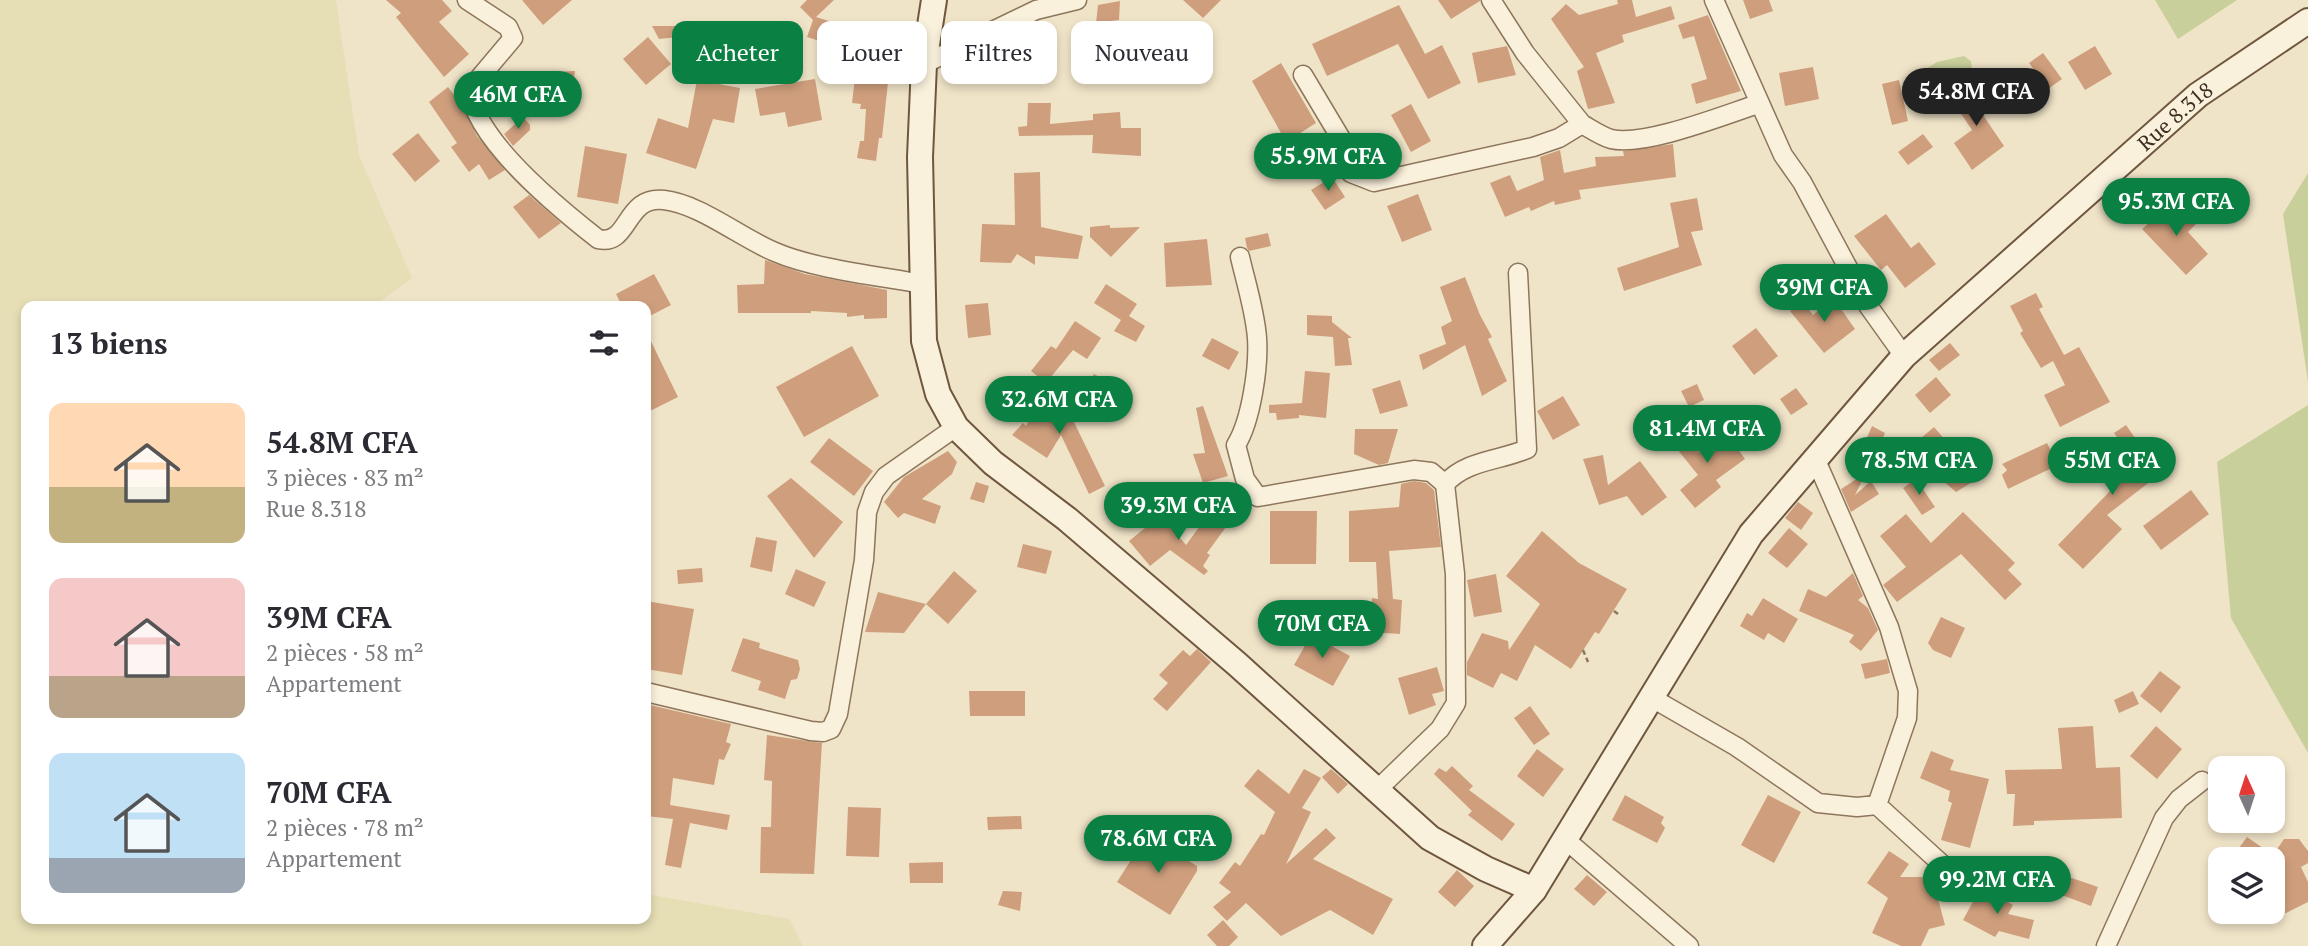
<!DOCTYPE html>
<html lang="fr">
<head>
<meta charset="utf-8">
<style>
	:root { --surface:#fff; --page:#f2f2f3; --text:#2b2b33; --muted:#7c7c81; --accent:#0b8043 }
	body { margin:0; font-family:"PT Serif",serif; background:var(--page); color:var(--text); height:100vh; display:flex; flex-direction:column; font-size:26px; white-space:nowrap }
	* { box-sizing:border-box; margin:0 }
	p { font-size:23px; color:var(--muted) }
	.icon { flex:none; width:38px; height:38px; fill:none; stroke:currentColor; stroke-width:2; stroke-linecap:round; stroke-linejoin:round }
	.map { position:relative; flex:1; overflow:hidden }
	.drawer { position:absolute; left:21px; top:301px; width:630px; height:623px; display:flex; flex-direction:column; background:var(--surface); border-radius:14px; box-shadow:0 4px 10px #0003 }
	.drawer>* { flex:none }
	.hud { position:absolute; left:672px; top:21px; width:665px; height:63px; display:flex; gap:14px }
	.needle { width:46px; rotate:357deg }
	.buttons { position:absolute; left:2208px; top:756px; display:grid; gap:14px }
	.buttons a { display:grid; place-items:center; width:77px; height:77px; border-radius:14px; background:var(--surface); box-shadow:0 4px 10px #0003; font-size:35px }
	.price { position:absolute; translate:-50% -60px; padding:0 16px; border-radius:24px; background:var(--accent); color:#fff; font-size:23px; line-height:46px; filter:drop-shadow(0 2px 4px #0008) }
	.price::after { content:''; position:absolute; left:50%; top:42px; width:21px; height:16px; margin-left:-10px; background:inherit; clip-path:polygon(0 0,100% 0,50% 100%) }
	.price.current { background:#222; color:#fff }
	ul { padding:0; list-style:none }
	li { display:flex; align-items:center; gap:21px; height:175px; padding:0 28px }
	li span { display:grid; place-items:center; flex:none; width:196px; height:140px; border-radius:14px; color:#555 }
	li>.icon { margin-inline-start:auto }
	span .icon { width:84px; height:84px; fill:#fffc; stroke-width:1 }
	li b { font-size:30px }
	h2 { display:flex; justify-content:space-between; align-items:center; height:84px; padding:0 28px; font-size:30px }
	.chip { padding:0 24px; border-radius:14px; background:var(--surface); box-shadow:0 4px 10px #0003; font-size:24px; line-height:63px }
	.chip.current { background:var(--accent); color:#fff }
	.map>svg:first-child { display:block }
</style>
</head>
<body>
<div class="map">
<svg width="2308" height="946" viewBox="0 0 2308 946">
	<rect width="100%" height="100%" fill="#f0e4c8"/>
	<path fill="#e6deb5" d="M 0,0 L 336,0 L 359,155 L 412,278 L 374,306 L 26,306 L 26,919 L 646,919 L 646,894 L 789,919 L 803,946 L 0,946 Z"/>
	<path fill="#c9cf9b" d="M 2155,0 L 2237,0 L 2178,39 Z
		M 1964,56 L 1971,61 L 1972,70 L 1954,73 L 1953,84 L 1945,91 L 1944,106 L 1939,107 L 1925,85 L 1924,70 L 1937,62 Z
		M 2308,173 L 2308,382 L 2283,214 Z
		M 2308,405 L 2308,753 L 2231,618 L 2217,462 Z"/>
	<path fill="#cf9f7d" d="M 386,0 L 442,0 L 452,11 L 439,22 L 469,54 L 444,77 L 396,17 L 401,13 Z
		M 522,0 L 572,0 L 543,25 Z
		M 807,0 L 834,0 L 816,17 L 842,25 L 835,46 L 807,37 L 813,20 L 800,7 Z
		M 1183,0 L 1221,0 L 1203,18 Z
		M 1438,0 L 1480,0 L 1480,1 L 1451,19 Z
		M 1617,0 L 1632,0 L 1636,17 L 1671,6 L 1675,19 L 1622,35 L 1624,42 L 1596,53 L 1615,103 L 1588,109 L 1577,71 L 1584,67 L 1551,19 L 1566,4 L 1579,15 L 1618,4 Z
		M 1743,0 L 1769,0 L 1773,11 L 1750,19 Z
		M 1120,1 L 1119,20 L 1096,23 L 1098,5 Z
		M 1399,5 L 1425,54 L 1442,45 L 1461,83 L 1428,99 L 1398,44 L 1327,76 L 1312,44 Z
		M 1708,15 L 1741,91 L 1696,104 L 1691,84 L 1707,79 L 1694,36 L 1683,39 L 1678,25 Z
		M 652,26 L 696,26 L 697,35 L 659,39 Z
		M 648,37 L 671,64 L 646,85 L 623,59 Z
		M 871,44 L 892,45 L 882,138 L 879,138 L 876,161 L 857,158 L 860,141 L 864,141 L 866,109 L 860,109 L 861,104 L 852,103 L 855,77 L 868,79 Z
		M 1507,46 L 1516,75 L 1478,83 L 1472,53 Z
		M 2095,46 L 2112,74 L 2085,90 L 2068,62 Z
		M 2043,53 L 2062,79 L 2048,89 L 2029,63 Z
		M 1281,63 L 1316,123 L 1286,142 L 1252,81 Z
		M 1813,67 L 1819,99 L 1785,106 L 1779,73 Z
		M 575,71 L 572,91 L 552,102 L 552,72 Z
		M 815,79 L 822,120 L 788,127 L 785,112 L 760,116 L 755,89 Z
		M 697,80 L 740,88 L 734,123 L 713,119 L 696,169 L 646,153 L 658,118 L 688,128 Z
		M 1899,80 L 1908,121 L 1892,125 L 1882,84 Z
		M 1975,84 L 1991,110 L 1983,115 L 2004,146 L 1972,170 L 1954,143 L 1972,130 L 1951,99 Z
		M 448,87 L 463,107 L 477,136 L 505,170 L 489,180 L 479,164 L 469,172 L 451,147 L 457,143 L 429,102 Z
		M 1028,103 L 1051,103 L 1050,124 L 1093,120 L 1093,114 L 1120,112 L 1121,128 L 1141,128 L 1141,156 L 1092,153 L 1093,135 L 1019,136 L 1018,127 L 1027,126 Z
		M 1411,104 L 1431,141 L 1411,152 L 1391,115 Z
		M 523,117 L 530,125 L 530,130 L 513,146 L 504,134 Z
		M 418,133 L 440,161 L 415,182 L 392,154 Z
		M 1923,134 L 1933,147 L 1908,165 L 1898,152 Z
		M 1296,142 L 1308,163 L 1296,169 L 1285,148 Z
		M 1673,144 L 1676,177 L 1579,190 L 1581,199 L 1555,205 L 1554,201 L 1531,211 L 1529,207 L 1505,217 L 1490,183 L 1510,175 L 1517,191 L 1544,180 L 1540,157 L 1560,150 L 1564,173 L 1596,166 L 1595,157 L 1624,156 L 1623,151 Z
		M 585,146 L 627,154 L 618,204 L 577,197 Z
		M 1040,172 L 1041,227 L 1083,236 L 1078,259 L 1035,256 L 1035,265 L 1017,254 L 1011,263 L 980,262 L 982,224 L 1015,225 L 1014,173 Z
		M 1332,177 L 1345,197 L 1325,210 L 1311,190 Z
		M 1418,194 L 1432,230 L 1402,242 L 1387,206 Z
		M 529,195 L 561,223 L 539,239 L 513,207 Z
		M 1697,198 L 1703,230 L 1691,232 L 1702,265 L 1624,291 L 1617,268 L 1679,247 L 1670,203 Z
		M 2173,202 L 2196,224 L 2188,232 L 2208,254 L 2186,275 L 2142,229 Z
		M 1886,214 L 1911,248 L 1919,242 L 1936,264 L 1905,288 L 1887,265 L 1881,270 L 1854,236 Z
		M 1110,225 L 1110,228 L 1140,227 L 1111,257 L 1090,237 L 1090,227 Z
		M 1268,233 L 1271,246 L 1249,251 L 1247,248 L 1245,238 Z
		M 1207,239 L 1212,285 L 1166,287 L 1164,243 Z
		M 765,260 L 805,274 L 887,290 L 887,318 L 864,319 L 864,315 L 847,317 L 847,313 L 811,311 L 811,313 L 738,313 L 737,285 L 764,284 Z
		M 654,274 L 671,305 L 646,318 L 646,306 L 622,306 L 616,294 Z
		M 1465,277 L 1480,315 L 1492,337 L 1488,339 L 1507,381 L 1482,396 L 1465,345 L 1423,370 L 1419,355 L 1446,344 L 1441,327 L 1452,321 L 1440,287 Z
		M 1106,284 L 1137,304 L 1129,316 L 1145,326 L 1136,342 L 1114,331 L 1121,320 L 1094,303 Z
		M 2036,293 L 2043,307 L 2039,309 L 2064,355 L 2079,347 L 2110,402 L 2060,427 L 2044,395 L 2065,385 L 2053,361 L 2041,368 L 2020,333 L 2023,331 L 2010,306 Z
		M 1834,299 L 1855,329 L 1824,353 L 1790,311 L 1803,301 L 1813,315 Z
		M 988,303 L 991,335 L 968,338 L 965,305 Z
		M 1307,315 L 1332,316 L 1332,322 L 1352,338 L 1348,338 L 1352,365 L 1335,366 L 1333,337 L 1307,335 Z
		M 1075,321 L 1101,338 L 1087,359 L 1073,350 L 1046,383 L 1031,371 L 1051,346 L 1056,349 Z
		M 1756,328 L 1778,356 L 1754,375 L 1732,346 Z
		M 646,331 L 678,397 L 650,411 L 646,403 Z
		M 1212,338 L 1239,352 L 1229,370 L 1202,356 Z
		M 1950,343 L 1960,355 L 1939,371 L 1929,360 Z
		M 852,346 L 879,396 L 804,437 L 776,387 Z
		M 1305,371 L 1330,373 L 1326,418 L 1299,415 L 1299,418 L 1277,420 L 1276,413 L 1269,413 L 1269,405 L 1302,403 Z
		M 1094,374 L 1119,388 L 1102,418 L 1077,404 Z
		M 1936,377 L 1951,395 L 1930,413 L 1915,395 Z
		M 1400,380 L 1408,406 L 1380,414 L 1372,389 Z
		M 1049,383 L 1057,387 L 1105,486 L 1089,494 L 1061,435 L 1047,458 L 1012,435 L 1023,423 L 1026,426 Z
		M 1697,384 L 1704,400 L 1689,407 L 1681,391 Z
		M 1796,388 L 1808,404 L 1791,415 L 1780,399 Z
		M 1563,396 L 1580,425 L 1553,440 L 1537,411 Z
		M 1203,406 L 1228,476 L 1203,483 L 1193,454 L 1205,453 L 1196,408 Z
		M 2126,425 L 2142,448 L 2145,445 L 2165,470 L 2107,515 L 2122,529 L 2083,569 L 2058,545 L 2111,490 L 2102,478 L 2108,474 L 2098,460 L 2122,444 L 2114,433 Z
		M 1872,426 L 1885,433 L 1879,446 L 1866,440 Z
		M 1934,427 L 1953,449 L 1945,456 L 1974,481 L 1956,492 L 1907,450 Z
		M 1355,429 L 1398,429 L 1388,463 L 1379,465 L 1354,454 Z
		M 1680,430 L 1698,452 L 1726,432 L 1745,459 L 1716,480 L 1721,487 L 1695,508 L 1680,490 L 1698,475 L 1669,439 Z
		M 829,438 L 873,471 L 854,496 L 810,462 Z
		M 2047,443 L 2058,465 L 2008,489 L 2002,475 L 2007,470 L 2002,464 Z
		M 948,451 L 957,462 L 952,474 L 922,499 L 941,506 L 935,524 L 904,513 L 898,518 L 884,502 L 904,477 Z
		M 1603,455 L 1608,485 L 1640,461 L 1667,497 L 1642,516 L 1627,496 L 1599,505 L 1583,459 Z
		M 1866,473 L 1855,495 L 1871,481 L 1879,494 L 1851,512 L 1841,489 Z
		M 791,478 L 843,522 L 814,558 L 767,496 Z
		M 1916,479 L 1935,507 L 1922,515 L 1903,488 Z
		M 1414,481 L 1426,483 L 1434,490 L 1441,547 L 1389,551 L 1393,599 L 1402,600 L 1400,634 L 1370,632 L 1372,598 L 1378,599 L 1376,562 L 1349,562 L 1349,511 L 1399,507 L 1401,484 Z
		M 976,482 L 989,486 L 984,503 L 970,499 Z
		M 2191,490 L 2209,514 L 2161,550 L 2143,526 Z
		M 1798,502 L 1813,513 L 1801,530 L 1785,518 Z
		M 1270,511 L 1317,511 L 1316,564 L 1270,564 Z
		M 1963,512 L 2015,563 L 2008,570 L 2022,584 L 2005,600 L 1961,554 L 1897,602 L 1883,585 L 1906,567 L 1880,536 L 1906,514 L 1931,543 Z
		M 1161,515 L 1186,545 L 1208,515 L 1226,527 L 1207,553 L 1210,555 L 1203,566 L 1208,571 L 1204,575 L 1170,550 L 1150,566 L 1129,541 Z
		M 1789,528 L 1808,544 L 1787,568 L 1768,553 Z
		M 1542,531 L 1579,563 L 1627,589 L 1599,634 L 1595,632 L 1571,669 L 1535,645 L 1517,681 L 1501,673 L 1493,688 L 1467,675 L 1467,662 L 1482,633 L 1508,641 L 1509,650 L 1540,604 L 1506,576 Z
		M 756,537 L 777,541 L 772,572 L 750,567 Z
		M 1023,544 L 1052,551 L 1046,574 L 1017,567 Z
		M 702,568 L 703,582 L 678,584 L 677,570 Z
		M 796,569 L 826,582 L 814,607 L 785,594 Z
		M 954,571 L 977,591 L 948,624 L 926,604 Z
		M 1853,573 L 1863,596 L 1858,600 L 1868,608 L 1878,630 L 1861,651 L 1849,642 L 1854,635 L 1799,611 L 1808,589 L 1826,597 Z
		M 1496,574 L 1502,612 L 1474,617 L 1467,580 Z
		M 878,592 L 926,604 L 904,633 L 865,632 Z
		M 1763,598 L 1798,619 L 1784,643 L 1768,633 L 1764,640 L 1740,626 L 1747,613 L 1752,616 Z
		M 646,601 L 694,609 L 682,675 L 646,669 Z
		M 1941,617 L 1965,628 L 1951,658 L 1933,650 L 1928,643 Z
		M 1311,635 L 1350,656 L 1333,686 L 1294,665 Z
		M 743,638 L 760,643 L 759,648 L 798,660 L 800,669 L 797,679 L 791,680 L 785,699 L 758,690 L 761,681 L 731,671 Z
		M 1197,649 L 1211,662 L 1167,711 L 1153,699 L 1168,683 L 1159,675 L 1183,650 L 1190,656 Z
		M 1887,659 L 1890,673 L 1865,679 L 1861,664 Z
		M 1437,667 L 1444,691 L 1432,694 L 1436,705 L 1409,715 L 1398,678 Z
		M 2160,671 L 2181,687 L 2161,713 L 2140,696 Z
		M 969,691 L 1025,691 L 1025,716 L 970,716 Z
		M 2133,691 L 2139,704 L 2119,713 L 2114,700 Z
		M 646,704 L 731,724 L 726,742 L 731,744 L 724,760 L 719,759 L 714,785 L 673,778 L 670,805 L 730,815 L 727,830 L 690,823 L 681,868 L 665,865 L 673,819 L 646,816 Z
		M 1530,706 L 1550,734 L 1534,745 L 1514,718 Z
		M 2093,726 L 2096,768 L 2120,767 L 2122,818 L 2034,821 L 2034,825 L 2013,826 L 2015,794 L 2007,794 L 2005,770 L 2062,769 L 2058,728 Z
		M 2156,726 L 2182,749 L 2157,779 L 2130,756 Z
		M 767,735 L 822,743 L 814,874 L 760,873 L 761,827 L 771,827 L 772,781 L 764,780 Z
		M 1537,749 L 1564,769 L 1543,797 L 1517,776 Z
		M 1931,751 L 1954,760 L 1950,770 L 1989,779 L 1970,848 L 1941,840 L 1952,803 L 1948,801 L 1950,791 L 1920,778 Z
		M 1452,766 L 1473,786 L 1469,790 L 1515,824 L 1502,841 L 1468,815 L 1472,811 L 1434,774 L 1439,768 L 1446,772 Z
		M 1258,769 L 1289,794 L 1304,769 L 1321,778 L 1302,808 L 1311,812 L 1286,864 L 1326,828 L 1336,838 L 1313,859 L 1393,899 L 1373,935 L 1330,910 L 1281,936 L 1246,903 L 1227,921 L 1213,907 L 1231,892 L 1219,883 L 1235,862 L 1240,866 L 1261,834 L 1264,835 L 1275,812 L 1244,786 Z
		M 1331,769 L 1348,784 L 1338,794 L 1322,777 Z
		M 1625,795 L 1664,817 L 1661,823 L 1665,828 L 1657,843 L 1612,820 Z
		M 1768,795 L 1801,812 L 1774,863 L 1741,845 Z
		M 848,807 L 881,808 L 879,857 L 846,856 Z
		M 1021,816 L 1022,829 L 988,830 L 987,817 Z
		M 1147,835 L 1197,866 L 1197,871 L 1170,915 L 1117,882 Z
		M 2247,837 L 2273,855 L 2284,839 L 2299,839 L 2308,851 L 2308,863 L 2301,867 L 2308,882 L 2308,902 L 2280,916 L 2273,902 L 2273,859 L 2231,859 Z
		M 1889,851 L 1909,864 L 1900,877 L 1937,877 L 1937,895 L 1945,925 L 1929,929 L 1921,946 L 1901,946 L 1872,933 L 1888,898 L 1867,883 Z
		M 943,862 L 943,883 L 910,883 L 909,863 Z
		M 1457,870 L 1474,886 L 1455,907 L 1438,892 Z
		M 1587,875 L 1607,892 L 1594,906 L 1574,889 Z
		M 2066,876 L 2098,887 L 2091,906 L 2059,894 Z
		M 1981,887 L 2013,905 L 2008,914 L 2034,920 L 2029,939 L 1999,931 L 1995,937 L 1963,920 Z
		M 1003,891 L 1022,892 L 1020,911 L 998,905 Z
		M 1223,920 L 1238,937 L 1229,946 L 1217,946 L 1207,935 Z"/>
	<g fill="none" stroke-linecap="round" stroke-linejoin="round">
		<g stroke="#8d765c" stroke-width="21">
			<path id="street" d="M 467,0 L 508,27 L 513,38 L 470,89 C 473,139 561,210 598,239 C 630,247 624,195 664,200 C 700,204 741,238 775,252 C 814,269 879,276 922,284
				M 1491,0 L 1525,53 L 1582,124
				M 1714,0 L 1783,155 L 1802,182 L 1869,307 L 1904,356
				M 924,64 L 1036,10 L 1077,0
				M 1303,75 L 1346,147 L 1351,173 L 1374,182 L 1533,147 L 1559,138 L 1582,124 C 1591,129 1601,136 1611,139 C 1644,147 1724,115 1758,104
				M 1240,257 C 1246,283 1255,311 1257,338 C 1259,367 1251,421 1236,445 L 1245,479 L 1258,497 L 1414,470 L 1431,472 L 1445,484
				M 1815,458 L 1889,627 L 1908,691 L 1907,718 L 1877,805
				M 646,692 L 811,731 L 823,732 L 831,729 L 838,714 L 864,560 L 867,512 L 874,492 L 886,476 L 956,427
				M 1652,698 L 1737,747 L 1818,803 L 1857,807 L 1877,805 L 1946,868
				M 1377,790 L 1440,729 L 1456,703 L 1455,574 L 1445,484 C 1466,460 1499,461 1527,449 L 1518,273
				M 1566,840 L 1689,946
				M 2106,946 L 2164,818 L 2179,799 L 2202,781"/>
		</g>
		<g stroke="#6f573f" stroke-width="28">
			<g id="secondary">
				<path d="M 934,0 L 924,64 L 920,157 L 924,341 L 938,394 L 956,427 L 993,463 L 1067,519 L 1237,664 L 1430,838 L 1486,869 L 1534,890"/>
				<path id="s1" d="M 1485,946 L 1534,890 L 1751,534 L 1904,356 L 2198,95 L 2308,21"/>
			</g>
		</g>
		<path stroke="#8d765c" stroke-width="2.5" stroke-dasharray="5 3.5" stroke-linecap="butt" d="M 1614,611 L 1618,614
			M 1583,650 L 1588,662"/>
		<use href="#street" stroke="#faf1dc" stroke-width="18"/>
		<use href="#secondary" stroke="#faf1dc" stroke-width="24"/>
	</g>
	<g text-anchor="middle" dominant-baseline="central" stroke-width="5" stroke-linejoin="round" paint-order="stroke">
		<g font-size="21" fill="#3d2e20" stroke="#f7eed8">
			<text stroke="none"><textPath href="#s1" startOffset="1088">Rue 8.318</textPath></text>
		</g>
	</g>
</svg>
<div class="buttons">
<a><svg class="needle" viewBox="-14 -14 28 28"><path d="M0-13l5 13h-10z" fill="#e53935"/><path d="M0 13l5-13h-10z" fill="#7c7c81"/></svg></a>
<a><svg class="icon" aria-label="layers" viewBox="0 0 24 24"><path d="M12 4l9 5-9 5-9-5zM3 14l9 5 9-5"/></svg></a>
</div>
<b class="price current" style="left:1976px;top:128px">54.8M CFA</b>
<b class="price" style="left:518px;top:131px">46M CFA</b>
<b class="price" style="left:1328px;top:193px">55.9M CFA</b>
<b class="price" style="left:2176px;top:238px">95.3M CFA</b>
<b class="price" style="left:1824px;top:324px">39M CFA</b>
<b class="price" style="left:1059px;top:436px">32.6M CFA</b>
<b class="price" style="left:1707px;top:465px">81.4M CFA</b>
<b class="price" style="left:1919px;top:497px">78.5M CFA</b>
<b class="price" style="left:2112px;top:497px">55M CFA</b>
<b class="price" style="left:1178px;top:542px">39.3M CFA</b>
<b class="price" style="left:1322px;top:660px">70M CFA</b>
<b class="price" style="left:1158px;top:875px">78.6M CFA</b>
<b class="price" style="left:1997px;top:916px">99.2M CFA</b>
<div class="hud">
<a class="chip current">Acheter</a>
<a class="chip">Louer</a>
<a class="chip">Filtres</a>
<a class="chip">Nouveau</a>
</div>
<section class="drawer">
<h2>13 biens<svg class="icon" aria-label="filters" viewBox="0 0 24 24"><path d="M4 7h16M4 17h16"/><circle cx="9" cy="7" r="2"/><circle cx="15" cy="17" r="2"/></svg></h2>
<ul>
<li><span style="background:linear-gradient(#ffd9b3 60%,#c2b280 0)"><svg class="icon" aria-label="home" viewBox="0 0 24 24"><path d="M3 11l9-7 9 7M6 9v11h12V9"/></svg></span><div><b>54.8M CFA</b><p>3 pièces · 83 m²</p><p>Rue 8.318</p></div></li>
<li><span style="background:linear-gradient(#f6c9c9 70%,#b9a48a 0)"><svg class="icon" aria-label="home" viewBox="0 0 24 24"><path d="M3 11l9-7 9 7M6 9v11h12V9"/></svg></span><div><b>39M CFA</b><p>2 pièces · 58 m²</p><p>Appartement</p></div></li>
<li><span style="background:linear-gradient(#bfe0f5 75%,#9aa5b1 0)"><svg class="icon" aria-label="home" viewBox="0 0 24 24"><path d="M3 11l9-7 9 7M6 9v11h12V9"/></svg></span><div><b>70M CFA</b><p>2 pièces · 78 m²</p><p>Appartement</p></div></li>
</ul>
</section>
</div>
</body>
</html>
